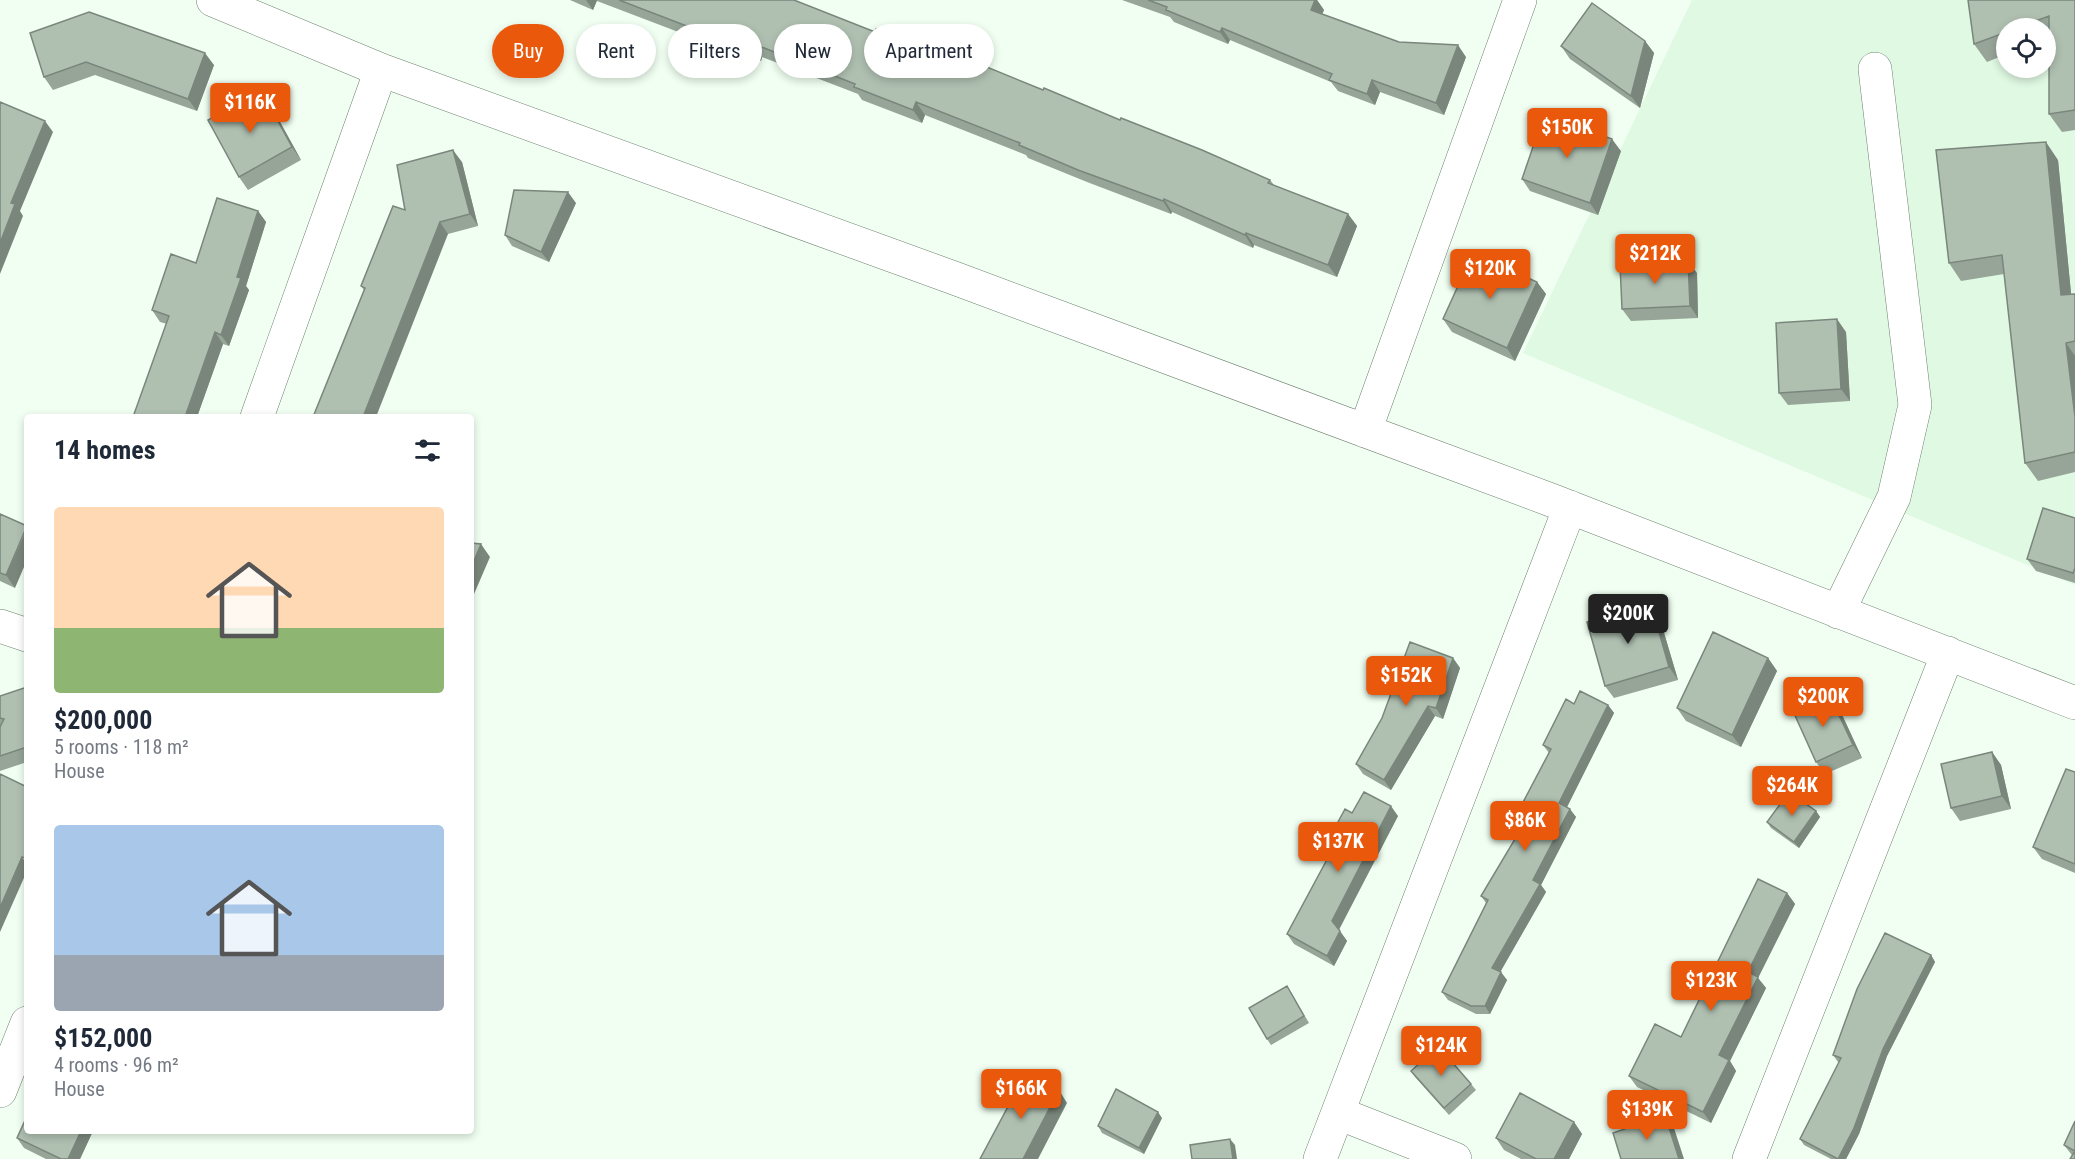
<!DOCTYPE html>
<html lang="en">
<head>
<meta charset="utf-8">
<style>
	:root { --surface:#fff; --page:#f6f6f7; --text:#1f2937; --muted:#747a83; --accent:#ea580c }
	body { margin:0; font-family:"Roboto Condensed",sans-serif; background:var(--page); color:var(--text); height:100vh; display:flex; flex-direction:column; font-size:22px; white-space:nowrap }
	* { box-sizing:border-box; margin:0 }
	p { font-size:20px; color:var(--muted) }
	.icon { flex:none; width:33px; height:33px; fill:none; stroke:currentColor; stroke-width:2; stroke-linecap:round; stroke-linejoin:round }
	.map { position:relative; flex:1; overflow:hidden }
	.drawer { position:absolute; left:24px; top:414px; width:450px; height:720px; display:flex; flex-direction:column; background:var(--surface); border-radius:6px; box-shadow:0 3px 9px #0003 }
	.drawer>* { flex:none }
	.hud { position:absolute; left:492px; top:24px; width:570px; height:54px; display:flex; gap:12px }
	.fabs { position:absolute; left:1996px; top:18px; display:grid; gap:12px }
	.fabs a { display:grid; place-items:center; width:60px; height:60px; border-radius:50%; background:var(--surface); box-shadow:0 3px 9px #0003; font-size:30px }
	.price { position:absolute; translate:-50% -51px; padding:0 14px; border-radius:6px; background:var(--accent); color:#fff; font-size:20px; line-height:39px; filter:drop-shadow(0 2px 3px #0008) }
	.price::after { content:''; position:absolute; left:50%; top:36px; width:18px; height:14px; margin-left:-9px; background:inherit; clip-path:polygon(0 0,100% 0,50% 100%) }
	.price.active { background:#222; color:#fff }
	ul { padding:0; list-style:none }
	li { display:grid; align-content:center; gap:12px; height:318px; padding:0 30px }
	li span { display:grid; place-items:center; height:186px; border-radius:6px; color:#555 }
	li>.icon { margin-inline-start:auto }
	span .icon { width:108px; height:108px; fill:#fffc; stroke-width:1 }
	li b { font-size:26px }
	h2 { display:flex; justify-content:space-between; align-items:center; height:72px; padding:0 30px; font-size:26px }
	.pill { padding:0 21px; border-radius:27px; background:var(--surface); box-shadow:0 3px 9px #0003; font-size:21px; line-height:54px }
	.pill.active { background:var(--accent); color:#fff }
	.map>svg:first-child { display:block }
</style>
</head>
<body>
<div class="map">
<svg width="2075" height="1159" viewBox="0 0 2075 1159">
	<rect width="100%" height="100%" fill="#f0fff2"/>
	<path fill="#e0f9e3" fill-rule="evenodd" d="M 1692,0 L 2075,0 L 2075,585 L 1523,353 ZM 2007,28 L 2046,28 L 2046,68 L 2007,68 Z"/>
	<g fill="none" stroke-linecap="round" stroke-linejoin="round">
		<g stroke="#6f8071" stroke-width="34">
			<path id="minor" d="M 213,0 L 381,70 L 954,278 L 1551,500 L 2075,703
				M 257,417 L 381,70
				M 1365,431 L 1520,0
				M 1838,612 L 1894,497 L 1915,405 L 1875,69
				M 0,626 L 27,635
				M 0,1091 L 27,1023
				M 1338,1113 L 1455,1159
				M 1320,1159 L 1570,507
				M 1749,1159 L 1948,653"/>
		</g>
		<use href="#minor" stroke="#fff" stroke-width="33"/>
	</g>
	<path fill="#96a598" d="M 570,0 L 794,0 L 875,32 L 953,58 L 1120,120 L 1270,180 L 1274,185 L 1348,214 L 1357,226 L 1337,277 L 1254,245 L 1253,248 L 1172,212 L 1171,214 L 1087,182 L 1028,158 L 1026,155 L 925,115 L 922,123 L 862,100 L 858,94 L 762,57 L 761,61 L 705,45 L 702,41 L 597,1 L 593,10 Z
		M 1122,0 L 1317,0 L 1324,10 L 1322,14 L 1399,42 L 1466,57 L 1444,115 L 1380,92 L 1375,105 L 1338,91 L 1331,82 L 1230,40 L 1228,44 L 1174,22 L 1170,17 Z
		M 1968,0 L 2075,0 L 2075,130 L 2062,132 L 2049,114 L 2049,39 L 2046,40 L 2046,28 L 2007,28 L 2007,54 L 1987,62 L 1974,44 Z
		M 30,33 L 214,65 L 197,111 L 95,75 L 53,90 L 44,77 Z
		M 1645,41 L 1654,53 L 1640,108 L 1570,59 L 1561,46 Z
		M 261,90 L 269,102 L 301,160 L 248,190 L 239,177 Z
		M 1621,151 L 1598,215 L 1530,191 L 1522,179 Z
		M 2058,160 L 2071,294 L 2075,294 L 2075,472 L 2038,481 L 2025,463 L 2004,274 L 1961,281 L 1949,263 Z
		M 462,162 L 478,226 L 448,234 L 364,290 L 361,286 Z
		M 576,203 L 549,262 L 512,246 L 505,235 Z
		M 258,211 L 266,222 L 246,286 L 249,290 L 229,346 L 223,344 L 197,417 L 133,417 L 167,324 L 160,322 L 152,310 Z
		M 1697,273 L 1698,318 L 1631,321 L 1622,309 Z
		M 1537,282 L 1546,294 L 1515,361 L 1452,332 L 1443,319 Z
		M 1846,332 L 1850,401 L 1788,405 L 1779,393 Z
		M 0,514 L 15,588 L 0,581 Z
		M 2075,518 L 2075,583 L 2036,571 L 2027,559 Z
		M 1651,604 L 1659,616 L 1678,680 L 1614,698 L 1605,686 Z
		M 1453,658 L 1460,668 L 1443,719 L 1435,716 L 1391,790 L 1363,774 L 1356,764 Z
		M 1768,658 L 1777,671 L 1741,747 L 1686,721 L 1677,708 Z
		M 27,687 L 27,762 L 0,771 L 0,696 Z
		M 1829,694 L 1838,706 L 1862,758 L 1825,774 L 1816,762 Z
		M 1574,704 L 1608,705 L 1614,713 L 1567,807 L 1576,817 L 1541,885 L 1546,892 L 1500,972 L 1507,980 L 1490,1014 L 1476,1014 L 1448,1000 L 1442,992 L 1486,903 L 1481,896 L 1516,838 L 1509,829 L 1549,753 L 1543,745 Z
		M 1992,752 L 2001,765 L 2011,809 L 1960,821 L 1951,808 Z
		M 2075,772 L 2075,873 L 2042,859 L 2033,847 Z
		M 1816,811 L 1820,817 L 1799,848 L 1771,828 L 1767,822 Z
		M 1352,813 L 1398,816 L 1339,930 L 1347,941 L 1334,966 L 1294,944 L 1287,934 L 1329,856 L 1324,848 Z
		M 1787,893 L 1795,904 L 1758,978 L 1766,988 L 1730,1061 L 1736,1071 L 1711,1123 L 1637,1087 L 1629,1076 L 1681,1037 Z
		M 1931,955 L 1935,962 L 1887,1056 L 1859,1134 L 1846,1159 L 1831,1159 L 1804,1145 L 1800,1139 L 1839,1062 L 1838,1062 L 1833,1055 Z
		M 1291,992 L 1309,1023 L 1271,1045 L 1267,1039 Z
		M 1411,1071 L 1471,1084 L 1476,1090 L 1449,1115 L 1415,1077 Z
		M 1162,1118 L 1144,1154 L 1102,1133 L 1098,1126 Z
		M 2075,1121 L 2075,1159 L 2064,1145 Z
		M 1574,1122 L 1582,1134 L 1569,1159 L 1521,1159 L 1504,1150 L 1496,1138 Z
		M 27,1131 L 93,1131 L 80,1159 L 46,1159 L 24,1148 L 17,1138 Z"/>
	<path fill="#7a867c" d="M 586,0 L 597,0 L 593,10 Z
		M 1315,0 L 1317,0 L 1324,10 L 1319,21 L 1311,10 Z
		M 1222,28 L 1230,40 L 1228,44 L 1220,32 Z
		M 1645,41 L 1654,53 L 1640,108 L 1631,96 Z
		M 754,44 L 762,57 L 761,61 L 752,49 Z
		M 1458,45 L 1466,57 L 1444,115 L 1436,103 Z
		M 205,53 L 214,65 L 197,111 L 188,99 Z
		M 1372,80 L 1380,92 L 1375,105 L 1367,94 Z
		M 261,90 L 269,102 L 301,160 L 292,147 Z
		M 916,102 L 925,115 L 922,123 L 913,110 Z
		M 45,121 L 53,132 L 20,211 L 23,216 L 0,274 L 0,243 L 11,203 Z
		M 1612,139 L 1621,151 L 1598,215 L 1590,203 Z
		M 2046,142 L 2058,160 L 2073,313 L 2061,295 Z
		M 453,150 L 462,162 L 478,226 L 470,214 Z
		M 568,192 L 576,203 L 549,262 L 541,252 Z
		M 1164,199 L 1172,212 L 1171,214 L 1163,201 Z
		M 258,211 L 266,222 L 246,286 L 249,290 L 229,346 L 221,335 L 237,277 Z
		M 1348,214 L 1357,226 L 1337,277 L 1328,265 Z
		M 440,222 L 448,234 L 376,417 L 363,417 Z
		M 1246,233 L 1254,245 L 1253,248 L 1245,235 Z
		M 1688,261 L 1697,273 L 1698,318 L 1690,306 Z
		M 1537,282 L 1546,294 L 1515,361 L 1507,348 Z
		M 1837,319 L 1846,332 L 1850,401 L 1841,389 Z
		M 215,332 L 223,344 L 197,417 L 185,417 Z
		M 2066,343 L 2075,356 L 2075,417 Z
		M 27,528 L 27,560 L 15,588 L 6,575 Z
		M 481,544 L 490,557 L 471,601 L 471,568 Z
		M 1651,604 L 1659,616 L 1678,680 L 1669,667 Z
		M 1453,658 L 1460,668 L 1443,719 L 1436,708 Z
		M 1768,658 L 1777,671 L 1741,747 L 1732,735 Z
		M 1829,694 L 1838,706 L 1862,758 L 1853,745 Z
		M 1608,705 L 1614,713 L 1565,811 L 1559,803 Z
		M 1428,706 L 1435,716 L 1391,790 L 1384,780 Z
		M 1992,752 L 2001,765 L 2011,809 L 2002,796 Z
		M 1391,806 L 1398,816 L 1338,931 L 1332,921 Z
		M 1570,809 L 1576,817 L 1541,885 L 1546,892 L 1498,976 L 1492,968 L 1533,880 Z
		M 1816,811 L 1820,817 L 1799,848 L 1794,842 Z
		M 22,857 L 27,864 L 27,871 L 0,932 L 0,908 Z
		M 1787,893 L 1795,904 L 1758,978 L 1766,988 L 1730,1061 L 1736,1071 L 1711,1123 L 1703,1112 L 1719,1055 L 1748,972 Z
		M 1340,931 L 1347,941 L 1334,966 L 1327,956 Z
		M 1931,955 L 1935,962 L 1887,1056 L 1859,1134 L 1846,1159 L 1839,1159 L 1883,1049 Z
		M 1501,972 L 1507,980 L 1490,1014 L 1485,1006 Z
		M 1059,1090 L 1067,1103 L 1038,1159 L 1023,1159 Z
		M 1158,1112 L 1162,1118 L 1144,1154 L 1139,1148 Z
		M 1665,1115 L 1674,1128 L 1684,1159 L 1679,1159 Z
		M 1574,1122 L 1582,1134 L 1569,1159 L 1554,1159 Z
		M 81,1131 L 93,1131 L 80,1159 L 68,1159 Z
		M 1230,1139 L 1235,1145 L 1237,1159 L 1233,1159 Z"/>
	<path fill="#afc0b1" stroke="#7a867c" stroke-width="1.5" d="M 619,0 L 794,0 L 875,32 L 876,29 L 953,58 L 955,54 L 1043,90 L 1044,88 L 1120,120 L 1121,118 L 1202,150 L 1270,180 L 1268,183 L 1348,214 L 1328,265 L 1246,233 L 1245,235 L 1164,199 L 1163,201 L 1078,170 L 1019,145 L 1020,143 L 916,102 L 913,110 L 854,87 L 855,84 L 754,44 L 752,49 L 696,32 L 697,30 Z
		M 1148,0 L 1315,0 L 1311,10 L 1399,42 L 1458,45 L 1436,103 L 1372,80 L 1367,94 L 1329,80 L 1332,74 L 1222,28 L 1220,32 L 1166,10 L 1167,7 Z
		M 1968,0 L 2075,0 L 2075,110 L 2049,114 L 2049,16 L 2016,28 L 2007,28 L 2007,32 L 1974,44 Z
		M 1592,3 L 1645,41 L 1631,96 L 1561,46 Z
		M 89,12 L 205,53 L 188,99 L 86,62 L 44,77 L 30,33 Z
		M 261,90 L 292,147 L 239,177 L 208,120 Z
		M 0,102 L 45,121 L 11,203 L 15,204 L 0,243 Z
		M 1544,115 L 1612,139 L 1590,203 L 1522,179 Z
		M 2046,142 L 2061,295 L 2075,294 L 2075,341 L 2066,343 L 2075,417 L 2075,452 L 2025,463 L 2002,255 L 1949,263 L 1936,150 Z
		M 453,150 L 470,214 L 440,222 L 363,417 L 313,417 L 365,288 L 361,286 L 393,206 L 405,210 L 397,165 Z
		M 514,190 L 568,192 L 541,252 L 505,235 Z
		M 217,198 L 258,211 L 237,277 L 241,278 L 221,335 L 215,332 L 185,417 L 133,417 L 169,316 L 152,310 L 171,254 L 196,263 Z
		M 1473,253 L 1537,282 L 1507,348 L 1443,319 Z
		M 1688,261 L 1690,306 L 1622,309 L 1620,264 Z
		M 1837,319 L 1841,389 L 1779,393 L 1776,323 Z
		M 2043,508 L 2075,518 L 2075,568 L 2073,573 L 2027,559 Z
		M 0,514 L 27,526 L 6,575 L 0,573 Z
		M 471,543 L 481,544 L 471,568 Z
		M 1651,604 L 1669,667 L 1605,686 L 1587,622 Z
		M 1713,632 L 1768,658 L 1732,735 L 1677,708 Z
		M 1410,642 L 1453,658 L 1436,708 L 1428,706 L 1384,780 L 1356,764 L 1382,718 Z
		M 27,687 L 27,747 L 0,756 L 0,727 L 4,719 L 0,718 L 0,696 Z
		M 1580,691 L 1608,705 L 1559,803 L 1570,809 L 1533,880 L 1540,884 L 1492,968 L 1501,972 L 1485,1006 L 1471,1006 L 1442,992 L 1488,900 L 1481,896 L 1518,834 L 1509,829 L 1551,749 L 1543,745 L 1566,699 L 1574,704 Z
		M 1829,694 L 1853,745 L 1816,762 L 1793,711 Z
		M 1992,752 L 2002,796 L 1951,808 L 1941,764 Z
		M 2066,769 L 2075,772 L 2075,864 L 2033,847 Z
		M 0,774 L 27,787 L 27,859 L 22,857 L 0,908 Z
		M 1364,792 L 1391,806 L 1332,921 L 1340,931 L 1327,956 L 1287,934 L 1331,852 L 1324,848 L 1345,809 L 1352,813 Z
		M 1789,792 L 1816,811 L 1794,842 L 1767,822 Z
		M 1758,879 L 1787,893 L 1748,972 L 1758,977 L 1719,1055 L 1729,1060 L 1703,1112 L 1629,1076 L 1655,1024 L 1681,1037 Z
		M 1885,933 L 1931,955 L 1883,1049 L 1854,1128 L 1838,1159 L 1800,1139 L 1841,1058 L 1833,1055 L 1857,989 Z
		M 1287,986 L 1304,1016 L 1267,1039 L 1249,1008 Z
		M 1438,1046 L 1471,1084 L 1444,1108 L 1411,1071 Z
		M 1026,1073 L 1059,1090 L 1023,1159 L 980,1159 Z
		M 1116,1089 L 1158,1112 L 1139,1148 L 1098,1126 Z
		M 1520,1093 L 1574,1122 L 1554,1159 L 1536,1159 L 1496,1138 Z
		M 1665,1115 L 1679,1159 L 1621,1159 L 1613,1133 Z
		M 27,1116 L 27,1131 L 81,1131 L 68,1159 L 61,1159 L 17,1138 Z
		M 2075,1121 L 2075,1159 L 2070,1159 L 2075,1151 L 2064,1145 Z
		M 1230,1139 L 1233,1159 L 1192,1159 L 1190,1145 Z"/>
</svg>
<div class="fabs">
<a><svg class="icon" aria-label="locate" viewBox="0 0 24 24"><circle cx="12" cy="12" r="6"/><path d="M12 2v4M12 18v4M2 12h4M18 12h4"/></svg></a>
</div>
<b class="price" style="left:250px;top:134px">$116K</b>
<b class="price" style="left:1567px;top:159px">$150K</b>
<b class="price" style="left:1655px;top:285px">$212K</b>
<b class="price" style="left:1490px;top:300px">$120K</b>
<b class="price active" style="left:1628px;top:645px">$200K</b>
<b class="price" style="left:1406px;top:707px">$152K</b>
<b class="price" style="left:1823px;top:728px">$200K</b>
<b class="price" style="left:1792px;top:817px">$264K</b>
<b class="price" style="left:1525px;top:852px">$86K</b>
<b class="price" style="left:1338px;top:873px">$137K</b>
<b class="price" style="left:1711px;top:1012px">$123K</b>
<b class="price" style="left:1441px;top:1077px">$124K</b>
<b class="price" style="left:1021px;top:1120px">$166K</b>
<b class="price" style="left:1647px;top:1141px">$139K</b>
<div class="hud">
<a class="pill active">Buy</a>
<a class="pill">Rent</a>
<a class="pill">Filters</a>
<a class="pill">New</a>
<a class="pill">Apartment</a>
</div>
<section class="drawer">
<h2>14 homes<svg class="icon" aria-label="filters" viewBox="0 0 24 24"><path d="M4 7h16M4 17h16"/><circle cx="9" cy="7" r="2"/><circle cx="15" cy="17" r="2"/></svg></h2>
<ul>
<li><span style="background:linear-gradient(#ffd9b3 65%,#8fb573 0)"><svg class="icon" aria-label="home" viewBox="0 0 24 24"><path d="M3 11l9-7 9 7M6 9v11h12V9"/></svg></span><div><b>$200,000</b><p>5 rooms · 118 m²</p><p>House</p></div></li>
<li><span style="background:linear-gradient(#a9c7e8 70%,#9aa5b1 0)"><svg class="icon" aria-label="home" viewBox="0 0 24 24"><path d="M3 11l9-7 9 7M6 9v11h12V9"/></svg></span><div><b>$152,000</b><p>4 rooms · 96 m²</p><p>House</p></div></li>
</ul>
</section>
</div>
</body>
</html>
